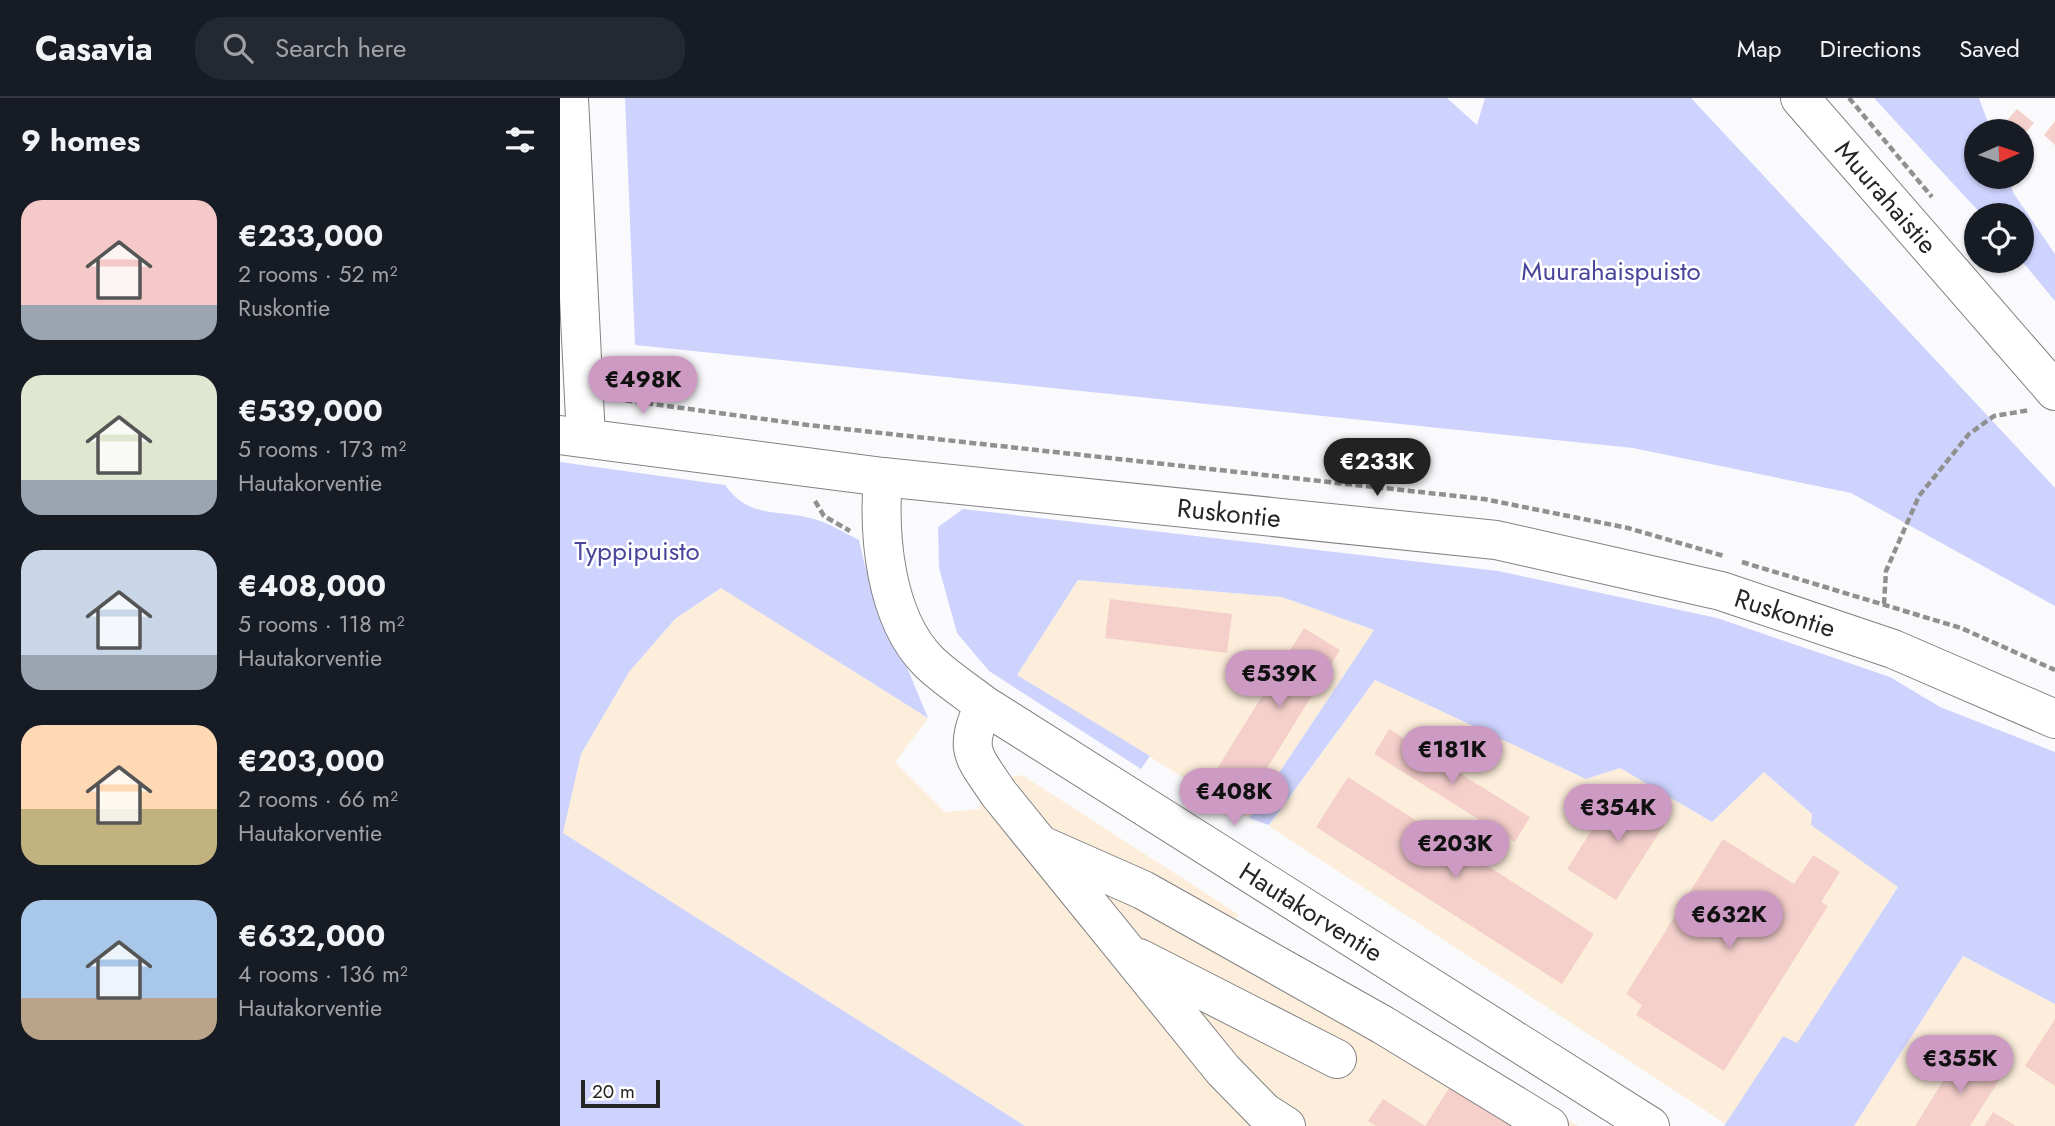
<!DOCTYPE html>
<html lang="en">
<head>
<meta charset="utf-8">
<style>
	:root { --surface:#171b24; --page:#242831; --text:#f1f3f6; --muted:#9ea1a6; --line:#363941; --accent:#cd9ac4 }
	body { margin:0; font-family:Jost,sans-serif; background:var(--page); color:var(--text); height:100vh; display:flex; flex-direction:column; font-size:26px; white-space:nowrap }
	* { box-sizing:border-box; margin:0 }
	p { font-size:23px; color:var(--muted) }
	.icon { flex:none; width:38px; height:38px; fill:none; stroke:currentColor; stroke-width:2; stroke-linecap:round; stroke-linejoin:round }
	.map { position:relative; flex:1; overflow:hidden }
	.panel { display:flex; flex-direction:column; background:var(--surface); width:560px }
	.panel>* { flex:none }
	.needle { width:46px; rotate:87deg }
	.fabs { position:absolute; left:1404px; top:21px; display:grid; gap:14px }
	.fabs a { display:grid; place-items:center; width:70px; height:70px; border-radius:50%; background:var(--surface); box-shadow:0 2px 5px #0004; font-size:35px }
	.scale { position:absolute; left:21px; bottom:18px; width:79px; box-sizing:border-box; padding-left:7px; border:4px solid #252525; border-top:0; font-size:19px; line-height:24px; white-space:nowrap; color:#252525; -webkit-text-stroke:5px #fff; paint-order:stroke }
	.price { position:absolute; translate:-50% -60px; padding:0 16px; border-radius:24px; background:var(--accent); color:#111; font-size:23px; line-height:46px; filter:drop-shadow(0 2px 4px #0008) }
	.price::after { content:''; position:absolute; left:50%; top:42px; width:21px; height:16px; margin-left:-10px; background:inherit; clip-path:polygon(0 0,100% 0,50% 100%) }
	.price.on { background:#222; color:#fff }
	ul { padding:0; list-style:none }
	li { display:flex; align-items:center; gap:21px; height:175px; padding:0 21px }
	li span { display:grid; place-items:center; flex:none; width:196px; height:140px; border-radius:21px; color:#555 }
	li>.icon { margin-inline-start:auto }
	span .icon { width:84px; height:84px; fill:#fffc; stroke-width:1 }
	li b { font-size:30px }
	h2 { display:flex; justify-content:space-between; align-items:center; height:84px; padding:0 21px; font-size:30px }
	header { display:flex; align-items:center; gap:42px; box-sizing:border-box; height:98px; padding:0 35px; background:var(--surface); border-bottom:2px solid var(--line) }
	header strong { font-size:33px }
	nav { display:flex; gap:38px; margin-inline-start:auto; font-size:24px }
	.search { width:490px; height:63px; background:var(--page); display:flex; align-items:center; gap:18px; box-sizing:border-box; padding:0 24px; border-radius:28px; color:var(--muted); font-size:26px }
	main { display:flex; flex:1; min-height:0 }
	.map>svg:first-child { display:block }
</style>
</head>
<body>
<header>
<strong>Casavia</strong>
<div class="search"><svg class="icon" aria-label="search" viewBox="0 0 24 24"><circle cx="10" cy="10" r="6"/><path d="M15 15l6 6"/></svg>Search here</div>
<nav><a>Map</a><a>Directions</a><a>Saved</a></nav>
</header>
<main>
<section class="panel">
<h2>9 homes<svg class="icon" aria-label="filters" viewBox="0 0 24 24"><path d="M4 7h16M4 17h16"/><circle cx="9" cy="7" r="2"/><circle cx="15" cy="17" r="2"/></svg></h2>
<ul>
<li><span style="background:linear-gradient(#f6c9c9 75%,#9aa5b1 0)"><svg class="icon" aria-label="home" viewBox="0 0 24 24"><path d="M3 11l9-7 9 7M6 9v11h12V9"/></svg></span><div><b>€233,000</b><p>2 rooms · 52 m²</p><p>Ruskontie</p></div></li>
<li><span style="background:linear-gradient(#dfe7d0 75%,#9aa5b1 0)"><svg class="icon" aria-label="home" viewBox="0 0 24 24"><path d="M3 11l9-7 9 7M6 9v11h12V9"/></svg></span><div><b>€539,000</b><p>5 rooms · 173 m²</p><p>Hautakorventie</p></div></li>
<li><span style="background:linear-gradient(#c9d6e8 75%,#9aa5b1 0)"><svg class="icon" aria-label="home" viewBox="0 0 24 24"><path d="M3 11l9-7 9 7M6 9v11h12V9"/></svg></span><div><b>€408,000</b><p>5 rooms · 118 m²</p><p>Hautakorventie</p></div></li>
<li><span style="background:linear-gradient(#ffd9b3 60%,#c2b280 0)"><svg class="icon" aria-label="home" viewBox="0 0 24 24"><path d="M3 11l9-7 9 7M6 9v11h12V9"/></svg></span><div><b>€203,000</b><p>2 rooms · 66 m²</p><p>Hautakorventie</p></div></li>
<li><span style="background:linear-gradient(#a9c7e8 70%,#b9a48a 0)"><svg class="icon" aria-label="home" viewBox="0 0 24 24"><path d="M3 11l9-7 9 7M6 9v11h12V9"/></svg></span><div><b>€632,000</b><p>4 rooms · 136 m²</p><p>Hautakorventie</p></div></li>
</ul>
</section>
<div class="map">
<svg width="1495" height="1028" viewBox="0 0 1495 1028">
	<rect width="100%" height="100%" fill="#fafafc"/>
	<path fill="#fdeedb" d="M 518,482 L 722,499 L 814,532 L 689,720 L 457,577 Z
		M 162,490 L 368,620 L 335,664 L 385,714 L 420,711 L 420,705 L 430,705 L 439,696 L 451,679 L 462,677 L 678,816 L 673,829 L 885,946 L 1018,1028 L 465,1028 L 2,735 L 21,656 L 69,574 L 115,521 Z
		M 815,582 L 1026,681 L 1060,670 L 1152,724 L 1204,674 L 1252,716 L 1252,727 L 1338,788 L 1237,946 L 1223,938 L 1166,1026 L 709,728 Z
		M 1403,858 L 1495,906 L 1495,1028 L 1294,1028 Z"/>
	<path fill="#ced3fe" d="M 65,0 L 887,0 L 917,27 L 925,0 L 1131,0 L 1495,390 L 1495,508 L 1291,395 L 1073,350 L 75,247 Z
		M 1314,0 L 1419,0 L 1431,33 L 1416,33 L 1416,79 L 1447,79 L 1454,96 L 1495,156 L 1495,203 L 1461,162 L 1461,117 L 1422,117 Z
		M 0,364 L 165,387 C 190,422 217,410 254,421 C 269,425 284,435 299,442 L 305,468 L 368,620 L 161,490 L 115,521 L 69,574 L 21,656 L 3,735 L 465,1028 L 0,1028 Z
		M 403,411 L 938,473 L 1157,520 L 1330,579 L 1380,609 L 1495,654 L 1495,906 L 1403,858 L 1294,1028 L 1164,1028 L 1223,938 L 1237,945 L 1338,789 L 1251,727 L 1252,716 L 1204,674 L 1152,724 L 1060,670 L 1026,681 L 815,582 L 709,727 L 689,720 L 814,532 L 722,499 L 518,482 L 457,577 L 590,658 L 581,671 L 429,573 L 397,535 L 379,470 L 378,429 Z"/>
	<path fill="#f5d0cb" d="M 1457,11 L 1474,25 L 1461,40 L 1461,33 L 1438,33 Z
		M 1495,23 L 1495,47 L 1484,37 Z
		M 550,501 L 672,516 L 667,555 L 545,540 Z
		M 744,530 L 780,552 L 693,693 L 657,671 Z
		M 829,631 L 970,719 L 955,744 L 814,656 Z
		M 788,679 L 1034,836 L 1002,886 L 756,729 Z
		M 1059,689 L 1108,721 L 1056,802 L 1007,771 Z
		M 1163,741 L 1234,786 L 1253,757 L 1280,774 L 1261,804 L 1268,808 L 1164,973 L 1076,917 L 1082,907 L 1066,896 Z
		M 1495,921 L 1495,988 L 1465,968 Z
		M 1401,954 L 1441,979 L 1410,1028 L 1355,1028 Z
		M 896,979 L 971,1028 L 816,1028 L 808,1023 L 823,1001 L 865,1028 Z
		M 1433,1014 L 1456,1028 L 1424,1028 Z"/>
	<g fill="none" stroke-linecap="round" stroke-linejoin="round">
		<g stroke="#828284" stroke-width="40">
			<path id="minor" d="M 9,0 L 26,340
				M 1240,0 L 1495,293
				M 323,379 C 318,437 325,519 368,563 C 384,579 406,593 424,607 L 1090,1028
				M 424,607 C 403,653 413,657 439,696 L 663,972 L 704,1014 L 726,1028
				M 481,747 L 583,792 L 823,927 L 989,1028
				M 579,860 L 777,961"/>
		</g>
		<g stroke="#828284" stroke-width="40">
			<path id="major" d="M 0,337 L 323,379 L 936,442 L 1161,493 L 1333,551 L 1495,621"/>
		</g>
		<path stroke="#909091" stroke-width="4.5" stroke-dasharray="7 3.5" stroke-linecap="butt" d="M 1289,0 L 1372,99
			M 55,301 L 248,327 L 924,401 L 1068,430 L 1164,458
			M 255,403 L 264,418 L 290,433
			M 1182,464 L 1401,530 L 1495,572
			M 1324,506 L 1326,473 L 1359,398 L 1409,336 L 1434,318 L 1470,312"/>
		<use href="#minor" stroke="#fff" stroke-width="38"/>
		<use href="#major" stroke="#fff" stroke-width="38"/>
	</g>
	<g text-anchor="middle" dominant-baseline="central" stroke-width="5" stroke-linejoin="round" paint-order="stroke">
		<g font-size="26" fill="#252525" stroke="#fff">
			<text transform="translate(1326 99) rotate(49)">Muurahaistie</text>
			<text transform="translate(669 415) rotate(6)">Ruskontie</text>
			<text transform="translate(1225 515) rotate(18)">Ruskontie</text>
			<text transform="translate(751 814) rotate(32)">Hautakorventie</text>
		</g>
		<g font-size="26" fill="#49469c" stroke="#fff">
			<text x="1051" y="173">Muurahaispuisto</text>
			<text x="77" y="453">Typpipuisto</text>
		</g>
	</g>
</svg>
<div class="fabs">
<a><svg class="needle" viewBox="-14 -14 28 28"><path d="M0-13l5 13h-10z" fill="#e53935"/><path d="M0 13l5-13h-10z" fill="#9ea1a6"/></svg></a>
<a><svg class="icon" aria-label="locate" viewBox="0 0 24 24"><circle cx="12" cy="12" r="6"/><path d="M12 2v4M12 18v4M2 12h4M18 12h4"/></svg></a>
</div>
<div class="scale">20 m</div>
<b class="price" style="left:83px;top:318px">€498K</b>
<b class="price on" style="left:817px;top:400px">€233K</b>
<b class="price" style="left:719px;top:612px">€539K</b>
<b class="price" style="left:892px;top:688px">€181K</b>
<b class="price" style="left:674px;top:730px">€408K</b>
<b class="price" style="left:1058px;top:746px">€354K</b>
<b class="price" style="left:895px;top:782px">€203K</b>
<b class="price" style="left:1169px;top:853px">€632K</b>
<b class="price" style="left:1400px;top:997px">€355K</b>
</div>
</main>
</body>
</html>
